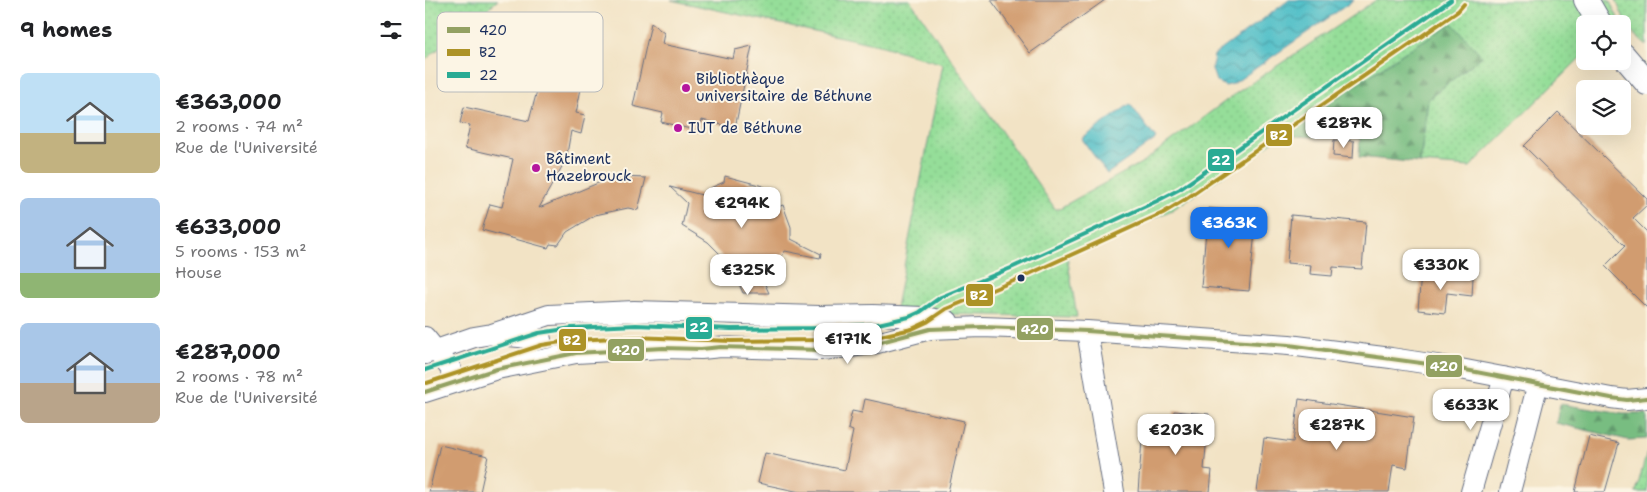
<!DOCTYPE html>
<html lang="en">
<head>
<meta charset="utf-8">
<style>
	:root { --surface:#fff; --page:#f6f6f6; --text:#202124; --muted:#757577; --accent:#1a73e8 }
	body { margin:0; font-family:"Shantell Sans",sans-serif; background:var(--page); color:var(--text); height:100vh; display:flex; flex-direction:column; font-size:19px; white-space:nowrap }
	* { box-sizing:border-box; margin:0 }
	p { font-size:16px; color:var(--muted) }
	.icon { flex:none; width:28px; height:28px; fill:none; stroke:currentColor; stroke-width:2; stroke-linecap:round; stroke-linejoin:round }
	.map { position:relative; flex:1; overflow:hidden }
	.details { display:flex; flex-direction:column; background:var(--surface); width:425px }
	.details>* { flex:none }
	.fabs { position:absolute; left:1151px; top:15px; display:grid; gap:10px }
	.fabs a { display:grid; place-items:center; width:55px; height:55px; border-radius:8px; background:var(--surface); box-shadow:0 5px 20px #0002; font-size:25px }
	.price { position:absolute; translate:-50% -42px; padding:0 11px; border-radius:10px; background:#fff; color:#222; font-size:16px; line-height:32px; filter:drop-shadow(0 1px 2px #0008) }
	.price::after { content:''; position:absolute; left:50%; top:30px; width:15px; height:11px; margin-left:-8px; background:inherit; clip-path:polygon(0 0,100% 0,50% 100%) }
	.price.active { background:var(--accent); color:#fff }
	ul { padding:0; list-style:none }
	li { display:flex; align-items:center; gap:15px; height:125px; padding:0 20px }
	li span { display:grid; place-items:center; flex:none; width:140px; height:100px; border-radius:8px; color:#555 }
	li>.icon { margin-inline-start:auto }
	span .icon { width:60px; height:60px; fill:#fffc; stroke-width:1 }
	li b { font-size:21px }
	h2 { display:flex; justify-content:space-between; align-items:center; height:60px; padding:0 20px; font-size:21px }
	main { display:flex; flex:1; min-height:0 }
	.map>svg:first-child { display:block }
</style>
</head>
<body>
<main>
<section class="details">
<h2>9 homes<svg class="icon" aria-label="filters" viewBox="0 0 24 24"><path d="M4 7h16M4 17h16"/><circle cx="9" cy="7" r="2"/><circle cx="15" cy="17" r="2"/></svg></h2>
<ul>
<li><span style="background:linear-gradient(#bfe0f5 60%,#c2b280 0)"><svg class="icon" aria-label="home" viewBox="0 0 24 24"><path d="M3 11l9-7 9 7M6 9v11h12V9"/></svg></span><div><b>€363,000</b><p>2 rooms · 74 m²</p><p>Rue de l'Université</p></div></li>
<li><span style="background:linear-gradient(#a9c7e8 75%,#8fb573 0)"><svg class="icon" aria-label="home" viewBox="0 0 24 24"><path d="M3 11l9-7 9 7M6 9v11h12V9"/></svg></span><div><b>€633,000</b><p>5 rooms · 153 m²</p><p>House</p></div></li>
<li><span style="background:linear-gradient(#a9c7e8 60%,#b9a48a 0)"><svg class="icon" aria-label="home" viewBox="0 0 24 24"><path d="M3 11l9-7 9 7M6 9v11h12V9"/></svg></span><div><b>€287,000</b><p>2 rooms · 78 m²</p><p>Rue de l'Université</p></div></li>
</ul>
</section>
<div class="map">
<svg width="1222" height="492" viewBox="0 0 1222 492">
	<defs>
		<pattern id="grass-dots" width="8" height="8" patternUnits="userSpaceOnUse" patternTransform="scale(1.25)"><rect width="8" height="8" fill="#95de99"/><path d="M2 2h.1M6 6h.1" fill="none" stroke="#80bf86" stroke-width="1.8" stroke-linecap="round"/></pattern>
		<pattern id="forest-firs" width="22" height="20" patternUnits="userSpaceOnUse" patternTransform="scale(1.25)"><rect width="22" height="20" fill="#78bd81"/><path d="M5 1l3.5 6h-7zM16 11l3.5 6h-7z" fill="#629a6d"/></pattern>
		<pattern id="water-waves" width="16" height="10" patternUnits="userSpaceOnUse" patternTransform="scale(1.25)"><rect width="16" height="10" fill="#51bfc8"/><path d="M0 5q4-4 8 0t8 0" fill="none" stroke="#429ca6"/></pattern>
	</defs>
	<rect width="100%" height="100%" fill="#fcf5e5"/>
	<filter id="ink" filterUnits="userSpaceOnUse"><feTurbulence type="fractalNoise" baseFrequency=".02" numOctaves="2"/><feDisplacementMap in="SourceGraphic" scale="10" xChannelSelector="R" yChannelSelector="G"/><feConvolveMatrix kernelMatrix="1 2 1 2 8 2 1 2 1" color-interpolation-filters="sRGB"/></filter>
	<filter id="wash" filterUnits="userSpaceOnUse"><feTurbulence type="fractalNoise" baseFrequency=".0096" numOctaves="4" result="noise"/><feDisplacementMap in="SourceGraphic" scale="20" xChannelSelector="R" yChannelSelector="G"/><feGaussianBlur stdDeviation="1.12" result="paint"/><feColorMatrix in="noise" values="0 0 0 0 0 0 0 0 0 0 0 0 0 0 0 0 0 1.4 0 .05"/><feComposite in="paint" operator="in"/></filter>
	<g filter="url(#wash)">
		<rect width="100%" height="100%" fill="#f2e3c5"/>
		<path fill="url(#grass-dots)" stroke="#58867c" d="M 0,0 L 73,0 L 0,60 Z
			M 246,0 L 485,0 L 631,210 L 718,162 L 810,94 L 951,0 L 1184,0 L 1196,24 L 1160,24 L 1160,53 L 1045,167 L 995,163 L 1003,99 L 1057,56 L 980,52 L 747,210 L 642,256 L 652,317 L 470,313 L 518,64 L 458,46 Z
			M 1191,0 L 1222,0 L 1222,46 L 1203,29 Z
			M 1222,452 L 1222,492 L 1211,492 Z"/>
		<path fill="url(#forest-firs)" stroke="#4a7670" d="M 1027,23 L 1057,56 L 1003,99 L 995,163 L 934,157 L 935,138 L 855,136 L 980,52 Z
			M 1135,404 L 1198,414 L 1222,414 L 1222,439 L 1203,440 L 1131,423 Z"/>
		<path fill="url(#water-waves)" stroke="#367793" d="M 864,0 L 929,0 L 808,84 L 800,86 L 791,81 L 787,69 L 789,55 Z
			M 705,104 L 731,139 L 682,174 L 657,139 Z"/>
		<g id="blocks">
			<path fill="#d19c70" d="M 566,0 L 680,0 L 605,53 Z
				M 226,23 L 239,33 L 237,44 L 308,59 L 310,50 L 327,46 L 310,128 L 277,120 L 274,131 L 236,122 L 238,113 L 208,106 Z
				M 132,84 L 156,89 L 151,113 L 160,115 L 156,134 L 146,131 L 142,154 L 139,163 L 114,208 L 173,183 L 195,177 L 221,178 L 213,210 L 203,208 L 170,215 L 142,232 L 133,245 L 125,244 L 123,248 L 57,230 L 65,204 L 77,207 L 88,159 L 40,148 L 45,125 L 35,123 L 39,107 L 104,121 L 113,87 L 130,91 Z
				M 1133,112 L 1222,199 L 1222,205 L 1208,218 L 1222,232 L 1222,308 L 1180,266 L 1200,246 L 1099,146 Z
				M 909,140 L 929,141 L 928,158 L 908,156 Z
				M 300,176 L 338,186 L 347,193 L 345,210 L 358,205 L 366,227 L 366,239 L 396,254 L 395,258 L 360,251 L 351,266 L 337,278 L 344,293 L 318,293 L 311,277 L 294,253 L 283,242 L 257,226 L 262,203 L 245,187 L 277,195 L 283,189 L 299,182 Z
				M 783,208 L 832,212 L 824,291 L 776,287 Z
				M 866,215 L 941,222 L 937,269 L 908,267 L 907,276 L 885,274 L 886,265 L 862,263 Z
				M 996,273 L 1048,278 L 1047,296 L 1022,293 L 1020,313 L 993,310 Z
				M 440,399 L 539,421 L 523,492 L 375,492 L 333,483 L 340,453 L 420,470 L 428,431 L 423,429 L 427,411 L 437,413 Z
				M 874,399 L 989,417 L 982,468 L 968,465 L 964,492 L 832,492 L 839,438 L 868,442 Z
				M 749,411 L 784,414 L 779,469 L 787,470 L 785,492 L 713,492 L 718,427 L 747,430 Z
				M 1164,436 L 1194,443 L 1180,492 L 1150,492 Z
				M 15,445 L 63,456 L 55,492 L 4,492 Z"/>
		</g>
	</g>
	<g filter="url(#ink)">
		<use href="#blocks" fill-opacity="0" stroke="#666e82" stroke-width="1"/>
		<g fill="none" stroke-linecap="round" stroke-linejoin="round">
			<g stroke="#666e82" stroke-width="22">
				<path id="minor" d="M 662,331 L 689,492
					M 73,335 L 116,339
					M 0,337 L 26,369 L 27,382
					M 0,354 L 49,337 L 67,334 L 124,315 L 209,311 L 394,316 L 448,315 L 498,317 L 523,321
					M 0,392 L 72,369 L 151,353 L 238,348 L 276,349 L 296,347 L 395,350 L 425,347 L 452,343 L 505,329 L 557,327 L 662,331 L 864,345 L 966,358 L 1025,367 L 1186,398 L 1202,400 L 1222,398
					M 1046,492 L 1079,377
					M 1085,492 L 1113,383"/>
			</g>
			<g stroke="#666e82" stroke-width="26">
				<path id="tertiary" d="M 1161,0 L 1175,24
					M 1198,55 L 1222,83"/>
			</g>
			<use href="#minor" stroke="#fff" stroke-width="20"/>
			<use href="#tertiary" stroke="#fff" stroke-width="24"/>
			<g stroke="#fcf5e5" stroke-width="8">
				<path id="bus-1" d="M 0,392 L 72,369 L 151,353 L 238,348 L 276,349 L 296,347 L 395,350 L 452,343 L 505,329 L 557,327 L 662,331 L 864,345 L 1025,367 L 1186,398 L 1202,400 L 1222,398"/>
			</g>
			<g stroke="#fcf5e5" stroke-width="8">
				<path id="bus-2" d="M 2,383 L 117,345 L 149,340 L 211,337 L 306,341 L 391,340 L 455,336 L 487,329 L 502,322 L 521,309 L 591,280 L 738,213 L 761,199 L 1033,11 L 1039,4"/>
			</g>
			<g stroke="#fcf5e5" stroke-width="8">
				<path id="bus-3" d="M 0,370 L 114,333 L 147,328 L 211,325 L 306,329 L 391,328 L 453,324 L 484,317 L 495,312 L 516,297 L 586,268 L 732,201 L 755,189 L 1026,0"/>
			</g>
			<use href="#bus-1" stroke="#93a162" stroke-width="4"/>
			<use href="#bus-2" stroke="#ad9327" stroke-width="4"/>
			<use href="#bus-3" stroke="#29ab94" stroke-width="4"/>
		</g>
	</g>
	<g fill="#b5179e" stroke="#fcf5e5" stroke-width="2">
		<circle cx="261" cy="88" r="5"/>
		<circle cx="253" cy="128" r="5"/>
		<circle cx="111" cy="168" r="5"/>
	</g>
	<circle fill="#1b2f5e" stroke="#fcf5e5" stroke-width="2" cx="596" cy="278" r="4.5"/>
	<g text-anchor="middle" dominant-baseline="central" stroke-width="4" stroke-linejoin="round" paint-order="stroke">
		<g font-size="15" fill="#1b2f5e" stroke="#fcf5e5" text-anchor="start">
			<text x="271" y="79">Bibliothèque<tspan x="271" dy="17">universitaire de Béthune</tspan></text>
			<text x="263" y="128">IUT de Béthune</text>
			<text x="121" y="159">Bâtiment<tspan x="121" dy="17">Hazebrouck</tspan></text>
		</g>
	</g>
	<rect x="12" y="12" width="166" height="80" rx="8" fill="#fcf5e5" stroke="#b8babc" stroke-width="1"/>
	<rect x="22" y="27" width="23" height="6" fill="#93a162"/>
	<rect x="22" y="49" width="23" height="7" fill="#ad9327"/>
	<rect x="22" y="72" width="23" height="6" fill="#29ab94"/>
	<g font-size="14" fill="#1b2f5e">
		<text x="54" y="35">420</text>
		<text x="54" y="57">B2</text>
		<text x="54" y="80">22</text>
	</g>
	<g stroke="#fcf5e5" stroke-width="2">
		<rect x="840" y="123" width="28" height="24" rx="5" fill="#ad9327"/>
		<rect x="782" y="148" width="28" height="24" rx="5" fill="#29ab94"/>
		<rect x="540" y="283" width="29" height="24" rx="5" fill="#ad9327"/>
		<rect x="260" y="316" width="28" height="24" rx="5" fill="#29ab94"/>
		<rect x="591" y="317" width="38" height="24" rx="5" fill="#93a162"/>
		<rect x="133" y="328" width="29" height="24" rx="5" fill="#ad9327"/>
		<rect x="182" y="338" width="38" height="24" rx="5" fill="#93a162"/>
		<rect x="1000" y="354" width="38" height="24" rx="5" fill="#93a162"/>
	</g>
	<g font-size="14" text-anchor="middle" font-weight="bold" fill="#fff">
		<text x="854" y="140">B2</text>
		<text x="796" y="165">22</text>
		<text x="554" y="300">B2</text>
		<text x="274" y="332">22</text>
		<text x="610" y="334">420</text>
		<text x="147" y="345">B2</text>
		<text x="201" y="355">420</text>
		<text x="1019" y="371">420</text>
	</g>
</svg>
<div class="fabs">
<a><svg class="icon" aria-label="locate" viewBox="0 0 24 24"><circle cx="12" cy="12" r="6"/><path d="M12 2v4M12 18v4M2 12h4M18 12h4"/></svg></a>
<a><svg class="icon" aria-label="layers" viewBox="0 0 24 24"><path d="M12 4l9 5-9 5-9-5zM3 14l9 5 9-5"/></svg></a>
</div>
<b class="price" style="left:919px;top:149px">€287K</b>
<b class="price" style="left:317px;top:229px">€294K</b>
<b class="price active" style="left:804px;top:249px">€363K</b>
<b class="price" style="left:1016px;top:291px">€330K</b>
<b class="price" style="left:323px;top:296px">€325K</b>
<b class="price" style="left:423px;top:365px">€171K</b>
<b class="price" style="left:1046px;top:431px">€633K</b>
<b class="price" style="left:912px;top:451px">€287K</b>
<b class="price" style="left:751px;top:456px">€203K</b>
</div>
</main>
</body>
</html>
